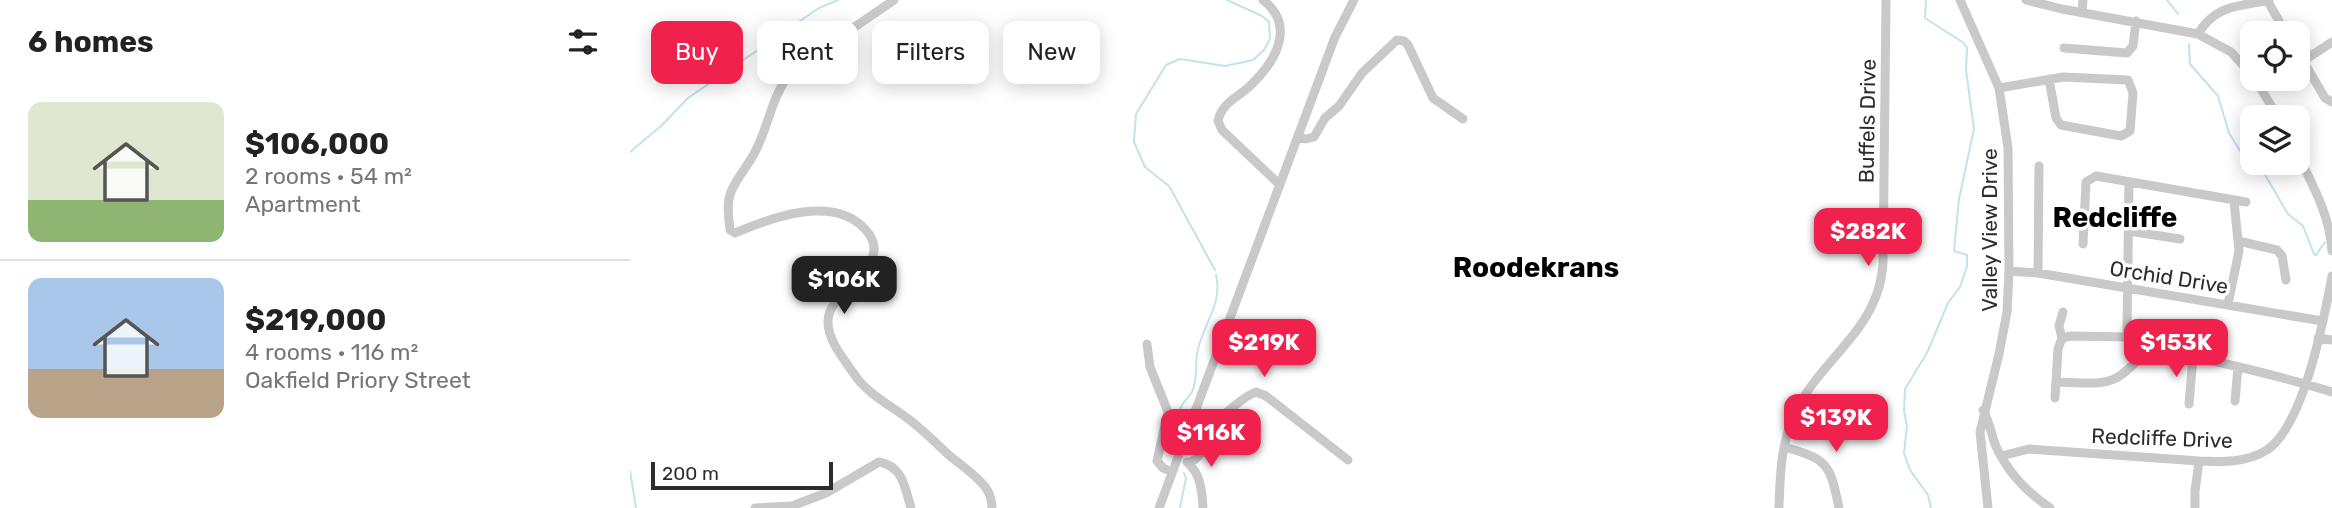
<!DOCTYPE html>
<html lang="en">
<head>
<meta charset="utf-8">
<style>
	:root { --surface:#fff; --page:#f6f6f6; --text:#222; --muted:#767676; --line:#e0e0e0; --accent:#f0214d }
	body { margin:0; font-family:Rubik,sans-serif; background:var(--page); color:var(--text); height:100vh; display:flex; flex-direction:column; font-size:26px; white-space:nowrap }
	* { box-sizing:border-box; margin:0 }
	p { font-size:23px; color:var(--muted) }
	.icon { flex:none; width:38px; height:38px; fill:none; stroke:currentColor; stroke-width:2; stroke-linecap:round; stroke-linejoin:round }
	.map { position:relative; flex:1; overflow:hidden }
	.sheet { display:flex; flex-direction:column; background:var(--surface); width:630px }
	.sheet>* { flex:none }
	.guide { position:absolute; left:21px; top:21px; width:665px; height:63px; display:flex; gap:14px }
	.fabs { position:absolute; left:1610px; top:21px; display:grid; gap:14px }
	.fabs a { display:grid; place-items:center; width:70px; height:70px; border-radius:14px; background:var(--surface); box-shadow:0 4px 18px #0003; font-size:35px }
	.scale { position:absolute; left:21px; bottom:18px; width:182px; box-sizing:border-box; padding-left:7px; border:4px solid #2c2c2c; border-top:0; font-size:19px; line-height:24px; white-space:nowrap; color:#2c2c2c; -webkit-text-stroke:5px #fff; paint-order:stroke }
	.price { position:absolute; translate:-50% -60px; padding:0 16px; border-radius:14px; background:var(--accent); color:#fff; font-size:23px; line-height:46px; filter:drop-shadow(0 2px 4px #0008) }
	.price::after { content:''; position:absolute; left:50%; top:42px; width:21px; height:16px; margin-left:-10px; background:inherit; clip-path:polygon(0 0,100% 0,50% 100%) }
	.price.selected { background:#222; color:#fff }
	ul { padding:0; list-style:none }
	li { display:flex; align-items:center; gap:21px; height:175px; padding:0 28px }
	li+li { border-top:2px solid var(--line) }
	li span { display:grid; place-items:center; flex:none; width:196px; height:140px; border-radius:14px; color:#555 }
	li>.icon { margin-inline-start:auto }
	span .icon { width:84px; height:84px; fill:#fffc; stroke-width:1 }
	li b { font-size:30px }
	h2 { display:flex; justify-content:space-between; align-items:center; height:84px; padding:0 28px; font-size:30px }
	.chip { padding:0 24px; border-radius:14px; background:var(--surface); box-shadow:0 4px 18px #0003; font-size:24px; line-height:63px }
	.chip.selected { background:var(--accent); color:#fff }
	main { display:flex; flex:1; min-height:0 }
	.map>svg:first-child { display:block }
</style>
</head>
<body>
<main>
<section class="sheet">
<h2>6 homes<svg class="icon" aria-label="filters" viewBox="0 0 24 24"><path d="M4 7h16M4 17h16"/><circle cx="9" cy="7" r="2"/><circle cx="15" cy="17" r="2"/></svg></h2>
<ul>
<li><span style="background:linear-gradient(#dfe7d0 70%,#8fb573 0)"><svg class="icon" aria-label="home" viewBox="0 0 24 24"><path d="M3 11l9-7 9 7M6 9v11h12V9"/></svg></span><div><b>$106,000</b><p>2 rooms · 54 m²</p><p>Apartment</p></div></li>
<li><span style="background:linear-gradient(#a9c7e8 65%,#b9a48a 0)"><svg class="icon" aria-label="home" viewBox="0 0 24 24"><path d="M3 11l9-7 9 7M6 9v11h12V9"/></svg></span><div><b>$219,000</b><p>4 rooms · 116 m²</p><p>Oakfield Priory Street</p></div></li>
</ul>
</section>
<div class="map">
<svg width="1702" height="508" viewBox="0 0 1702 508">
	<rect width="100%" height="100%" fill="#fff"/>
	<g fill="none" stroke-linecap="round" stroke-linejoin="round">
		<path stroke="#c2e2ed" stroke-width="2" d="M 1296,0 L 1295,18 L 1334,43 L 1337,48 L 1336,70 L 1344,129 L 1329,199 L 1324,251 L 1337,255 L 1337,266 L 1330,287 L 1318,303 L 1297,353 L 1275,389 L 1274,411 L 1277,426 L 1274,453 L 1280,470 L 1298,495 L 1301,508
			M 1537,0 L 1548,14
			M 1559,44 L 1560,64 L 1588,96 L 1599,133 L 1612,154 L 1622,160
			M 0,152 L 31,126 L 58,98 L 189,8 L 208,0
			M 1626,163 L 1631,168 L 1658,214 L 1673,226 L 1684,254 L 1686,255 L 1695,242
			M 585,270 L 539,186 L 515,167 L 504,142 L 506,114 L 536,65 L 550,59 L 595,66 L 623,60 L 634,50 L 640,39 L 639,22 L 632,16 L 597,0
			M 542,453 C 537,438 545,419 552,405 C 555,400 559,397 562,392 C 569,375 564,363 568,349 C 574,323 593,303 586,275
			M 0,471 L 6,508
			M 550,508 L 556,478 L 554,473"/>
		<path stroke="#c9c9c9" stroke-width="9" d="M 264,0 L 162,70 C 141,97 140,122 126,150 C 119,165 107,177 101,192 C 96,204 99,218 100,230 L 105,233 C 140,218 203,194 235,229 C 269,266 197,288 198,322 C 198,341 214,359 224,374 C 237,394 262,406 281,421 C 295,432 307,444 320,456 C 332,466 347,476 356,488 C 360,494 362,501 362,508
			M 633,0 C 666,26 646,61 621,85 C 609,97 592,102 588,121 L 592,130 L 650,185
			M 1330,0 L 1369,88 L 1378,148 L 1379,271 L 1377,312 L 1369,354 L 1350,432 L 1358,508
			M 1396,0 L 1432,9 L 1568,34 L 1601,52 L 1622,75
			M 1637,0 L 1656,33
			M 1452,12 L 1453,0
			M 1568,34 C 1586,4 1608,7 1639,0
			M 1434,48 L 1497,53 L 1503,46 L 1506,21
			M 1668,52 L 1695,98 L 1702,102
			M 1673,61 L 1702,42
			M 1625,79 L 1648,117
			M 1369,88 L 1433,77 L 1498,80 L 1503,93 L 1500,131 L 1491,136 L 1431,125 L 1426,118 L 1419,79
			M 668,137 L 676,139 L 684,137 L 695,118 L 709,106 L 732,73 L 767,40 L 774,41 L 778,45 L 803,98 L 833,119
			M 1668,155 C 1683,186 1700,216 1702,251
			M 1499,182 L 1497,328 C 1497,336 1499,342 1507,346 C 1523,355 1547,353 1565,357 C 1611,367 1657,378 1702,392
			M 1499,231 L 1550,239
			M 1608,241 L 1647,250 L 1652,256 L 1656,280
			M 1453,244 L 1456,182 L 1466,176 L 1616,202
			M 1379,271 L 1408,273 L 1692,321
			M 1408,273 L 1409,166
			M 1598,304 L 1609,251 L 1604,201
			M 1432,338 L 1441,336 L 1498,337
			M 1688,338 L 1702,340
			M 517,344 L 520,367 L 538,412 L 527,461 L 533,468 L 542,472
			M 1427,382 C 1478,383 1481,390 1517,350
			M 1425,398 L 1428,349 L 1432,338 L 1429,326 L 1433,312
			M 1605,401 L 1608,367
			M 1559,404 L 1563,357
			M 1353,410 C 1362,425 1361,442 1371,456 L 1399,449 L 1569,461 C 1592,462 1616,463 1637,450 C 1674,425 1694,319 1702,276
			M 1154,447 C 1198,459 1200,464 1209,508
			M 1371,456 C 1383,478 1399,493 1420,508
			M 557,462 C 571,474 572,491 573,508
			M 559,463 C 575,456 574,441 583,427 C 588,418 616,395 626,392 L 636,396 L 718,460
			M 125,508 L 162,506 L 196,493 L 249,462 C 273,466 275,488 281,508
			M 529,508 L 705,37 L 724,0
			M 1149,508 C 1150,473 1151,439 1168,407 C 1188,368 1232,336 1246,296 C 1250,286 1252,275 1253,264 L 1256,0
			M 1565,508 L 1565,491 L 1569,461"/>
	</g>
	<g text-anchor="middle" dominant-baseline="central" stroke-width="7" stroke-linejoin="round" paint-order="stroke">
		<g font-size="21" fill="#2c2c2c" stroke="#fff">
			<text transform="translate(1237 121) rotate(-89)">Buffels Drive</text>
			<text transform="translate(1359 230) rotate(-90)">Valley View Drive</text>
			<text transform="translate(1539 277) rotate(9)">Orchid Drive</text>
			<text transform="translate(1532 438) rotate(2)">Redcliffe Drive</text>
		</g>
		<g font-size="28" font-weight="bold" fill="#000" stroke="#fff">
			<text x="1485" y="217">Redcliffe</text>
			<text x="906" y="267">Roodekrans</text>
		</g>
	</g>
</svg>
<div class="fabs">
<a><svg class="icon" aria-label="locate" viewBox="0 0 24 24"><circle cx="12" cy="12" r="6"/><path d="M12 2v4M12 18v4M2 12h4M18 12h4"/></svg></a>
<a><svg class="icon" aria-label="layers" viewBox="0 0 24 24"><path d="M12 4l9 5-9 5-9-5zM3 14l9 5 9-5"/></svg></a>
</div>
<div class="scale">200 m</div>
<b class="price" style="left:1238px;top:268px">$282K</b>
<b class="price selected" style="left:214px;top:316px">$106K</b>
<b class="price" style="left:634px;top:379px">$219K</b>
<b class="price" style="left:1546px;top:379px">$153K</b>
<b class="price" style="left:1206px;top:454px">$139K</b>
<b class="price" style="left:581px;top:469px">$116K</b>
<div class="guide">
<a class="chip selected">Buy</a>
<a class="chip">Rent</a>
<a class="chip">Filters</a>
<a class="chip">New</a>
</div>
</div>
</main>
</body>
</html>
